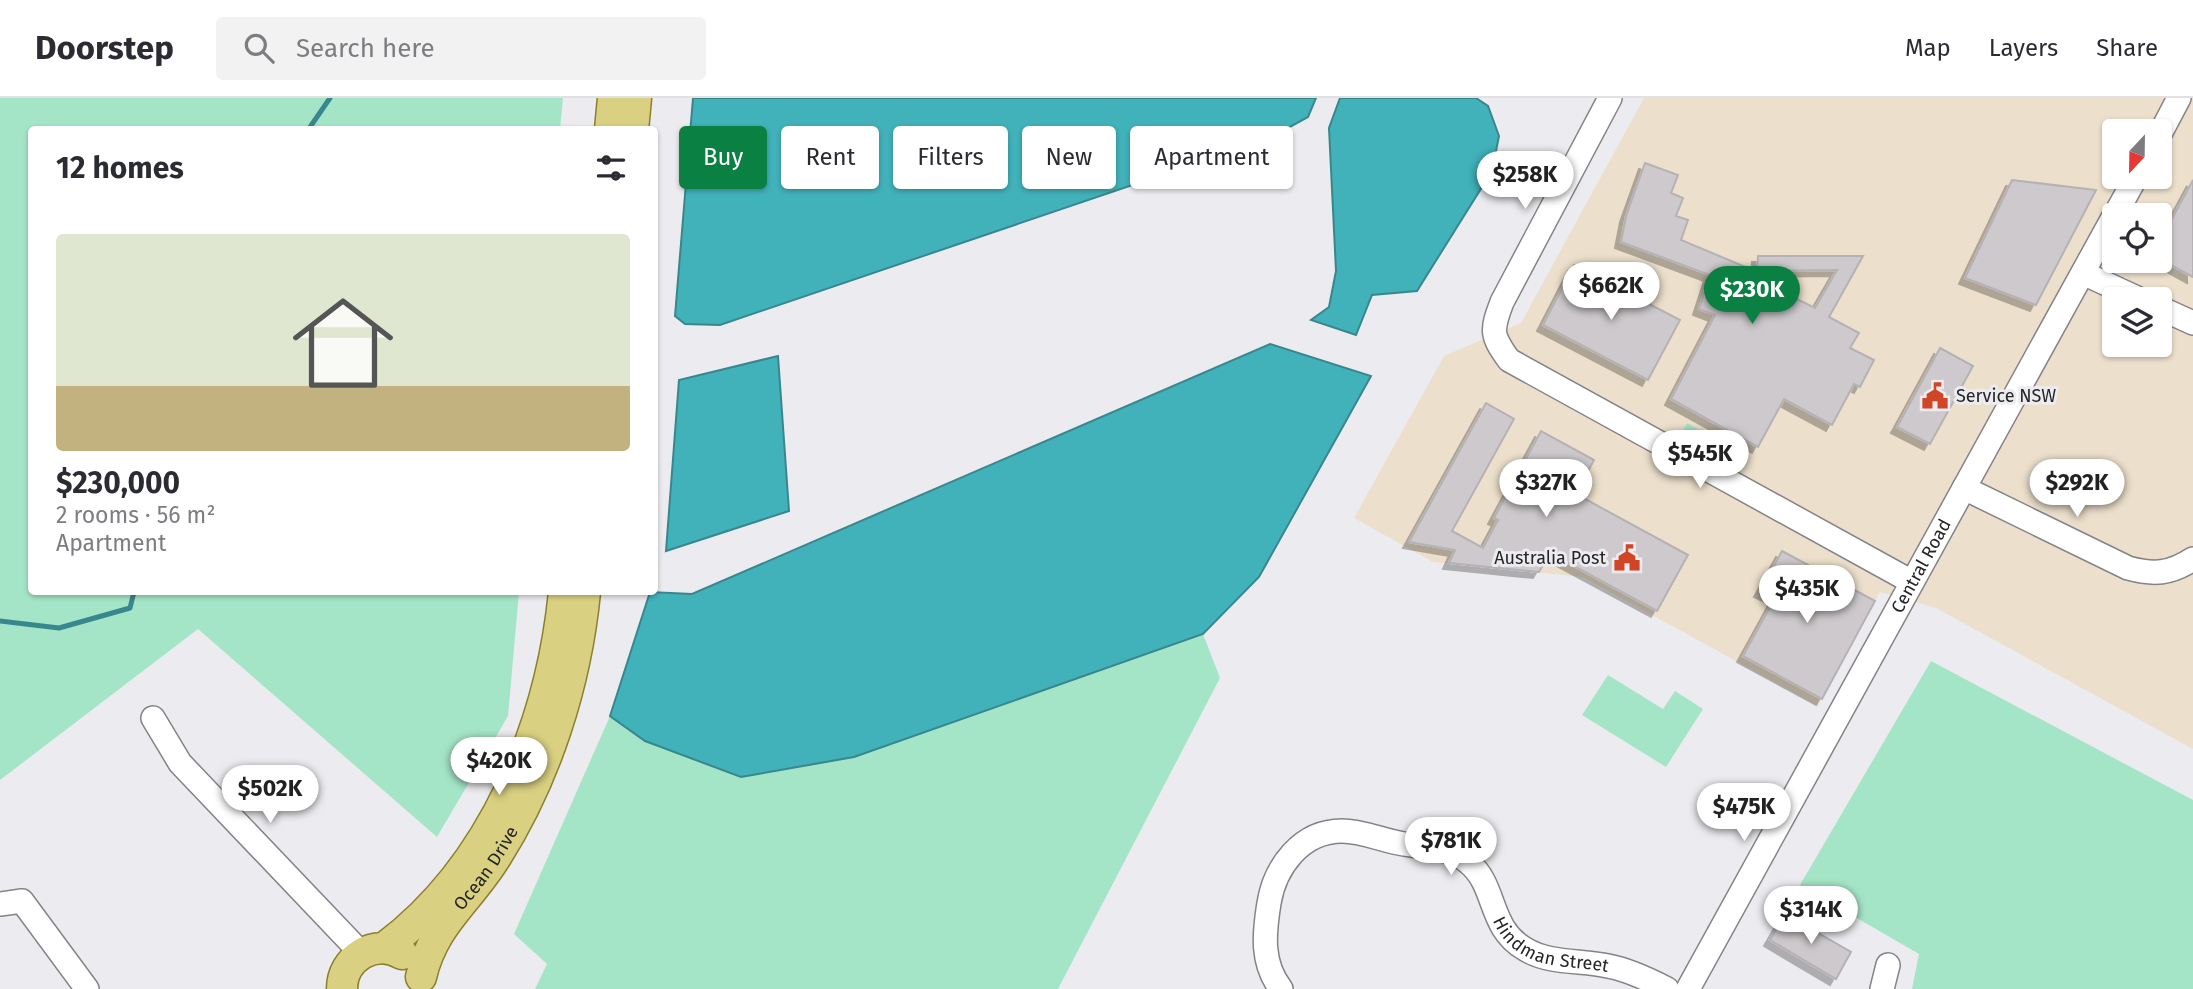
<!DOCTYPE html>
<html lang="en">
<head>
<meta charset="utf-8">
<style>
	:root { --surface:#fff; --page:#f2f2f3; --text:#2b2b33; --muted:#7c7c81; --line:#e1e1e2; --accent:#0b8043 }
	body { margin:0; font-family:"Fira Sans",sans-serif; background:var(--page); color:var(--text); height:100vh; display:flex; flex-direction:column; font-size:26px; white-space:nowrap }
	* { box-sizing:border-box; margin:0 }
	p { font-size:23px; color:var(--muted) }
	.icon { flex:none; width:38px; height:38px; fill:none; stroke:currentColor; stroke-width:2; stroke-linecap:round; stroke-linejoin:round }
	.map { position:relative; flex:1; overflow:hidden }
	.side { position:absolute; left:28px; top:28px; width:630px; height:469px; display:flex; flex-direction:column; background:var(--surface); border-radius:7px; box-shadow:0 2px 5px #0004 }
	.side>* { flex:none }
	.hud { position:absolute; left:679px; top:28px; width:665px; height:63px; display:flex; gap:14px }
	.needle { width:46px; rotate:202deg }
	.buttons { position:absolute; left:2102px; top:21px; display:grid; gap:14px }
	.buttons a { display:grid; place-items:center; width:70px; height:70px; border-radius:7px; background:var(--surface); box-shadow:0 2px 5px #0004; font-size:35px }
	.price { position:absolute; translate:-50% -60px; padding:0 16px; border-radius:24px; background:#fff; color:#222; font-size:23px; line-height:46px; filter:drop-shadow(0 2px 4px #0008) }
	.price::after { content:''; position:absolute; left:50%; top:42px; width:21px; height:16px; margin-left:-10px; background:inherit; clip-path:polygon(0 0,100% 0,50% 100%) }
	.price.active { background:var(--accent); color:#fff }
	ul { padding:0; list-style:none }
	li { display:grid; align-content:center; gap:14px; height:371px; padding:0 28px }
	li span { display:grid; place-items:center; height:217px; border-radius:7px; color:#555 }
	li>.icon { margin-inline-start:auto }
	span .icon { width:126px; height:126px; fill:#fffc; stroke-width:1 }
	li b { font-size:30px }
	h2 { display:flex; justify-content:space-between; align-items:center; height:84px; padding:0 28px; font-size:30px }
	.pill { padding:0 24px; border-radius:7px; background:var(--surface); box-shadow:0 2px 5px #0004; font-size:24px; line-height:63px }
	.pill.active { background:var(--accent); color:#fff }
	header { display:flex; align-items:center; gap:42px; box-sizing:border-box; height:98px; padding:0 35px; background:var(--surface); border-bottom:2px solid var(--line) }
	header strong { font-size:33px }
	nav { display:flex; gap:38px; margin-inline-start:auto; font-size:24px }
	.search { width:490px; height:63px; background:var(--page); display:flex; align-items:center; gap:18px; box-sizing:border-box; padding:0 24px; border-radius:7px; color:var(--muted); font-size:26px }
	.map>svg:first-child { display:block }
</style>
</head>
<body>
<header>
<strong>Doorstep</strong>
<div class="search"><svg class="icon" aria-label="search" viewBox="0 0 24 24"><circle cx="10" cy="10" r="6"/><path d="M15 15l6 6"/></svg>Search here</div>
<nav><a>Map</a><a>Layers</a><a>Share</a></nav>
</header>
<div class="map">
<svg width="2193" height="891" viewBox="0 0 2193 891">
	<defs>
		<filter id="shadow"><feDropShadow dx="-6" dy="6" stdDeviation="0" flood-color="#0004"/></filter>
	</defs>
	<rect width="100%" height="100%" fill="#ecebef"/>
	<path fill="#ece0cc" fill-rule="evenodd" d="M 1644,0 L 2193,0 L 2193,651 L 1936,510 L 1880,494 L 1818,608 L 1583,479 L 1433,464 L 1354,420 L 1444,258 L 1521,225 ZM 2114,33 L 2160,33 L 2160,79 L 2114,79 ZM 2114,117 L 2160,117 L 2160,163 L 2114,163 ZM 2114,201 L 2160,201 L 2160,247 L 2114,247 Z"/>
	<path fill="#a5e5c7" d="M 0,0 L 563,0 L 560,31 L 32,32 L 32,494 L 519,494 L 508,618 L 437,739 L 198,531 L 0,682 Z
		M 1687,325 L 1721,344 L 1714,357 L 1680,338 Z
		M 1203,536 L 1220,580 L 1058,891 L 535,891 L 547,866 L 514,836 L 610,618 L 645,643 L 741,679 L 854,659 Z
		M 1931,563 L 2193,702 L 2193,891 L 1912,891 L 1919,856 L 1800,787 Z
		M 1608,577 L 1663,611 L 1675,593 L 1703,611 L 1666,669 L 1582,617 Z"/>
	<path fill="#41b1ba" stroke="#39878e" stroke-width="2" d="M 693,0 L 1316,0 L 1308,19 L 1268,41 L 720,227 L 685,226 L 675,218 Z
		M 1340,0 L 1476,0 L 1488,8 L 1499,38 L 1492,73 L 1417,193 L 1372,197 L 1356,237 L 1311,222 L 1329,209 L 1336,173 L 1329,30 Z
		M 1270,246 L 1371,278 L 1259,479 L 1203,536 L 854,659 L 741,679 L 645,643 L 610,618 L 650,494 L 692,496 Z
		M 778,258 L 789,413 L 666,453 L 679,282 Z"/>
	<g fill="none" stroke-linecap="round" stroke-linejoin="round">
		<path stroke="#39878e" stroke-width="5" d="M 308,32 L 330,0
			M 0,523 L 59,530 L 130,510 L 134,494"/>
	</g>
	<path fill="#cdc9cc" stroke="#b5b1b4" stroke-width="2" filter="url(#shadow)" d="M 1645,65 L 1678,77 L 1671,95 L 1683,100 L 1676,118 L 1688,122 L 1681,142 L 1755,173 L 1740,173 L 1815,210 L 1837,172 L 1757,173 L 1758,158 L 1863,158 L 1829,219 L 1859,235 L 1850,250 L 1874,262 L 1860,289 L 1854,286 L 1832,327 L 1784,301 L 1758,349 L 1671,301 L 1715,217 L 1699,211 L 1710,177 L 1621,144 L 1626,118 Z
		M 2012,82 L 2096,92 L 2036,207 L 1965,180 Z
		M 2193,82 L 2193,179 L 2160,161 L 2160,143 Z
		M 1574,167 L 1680,222 L 1648,282 L 1543,227 Z
		M 1940,250 L 1973,268 L 1930,346 L 1897,329 Z
		M 1486,305 L 1514,321 L 1452,433 L 1483,450 L 1498,422 L 1494,420 L 1541,333 L 1594,362 L 1576,396 L 1688,457 L 1657,513 L 1550,455 L 1539,474 L 1449,465 L 1455,452 L 1409,444 Z
		M 1782,453 L 1875,503 L 1822,601 L 1743,558 L 1775,500 L 1760,493 Z
		M 1785,816 L 1851,854 L 1836,881 L 1770,842 Z"/>
	<g fill="none" stroke-linecap="round" stroke-linejoin="round">
		<g stroke="#858387" stroke-width="26">
			<g id="minor">
				<path d="M 1610,0 L 1502,204 C 1491,233 1491,237 1509,262 L 1912,484"/>
				<path d="M 2160,36 L 2179,0"/>
				<path d="M 2115,117 L 2136,79"/>
				<path d="M 2083,175 L 2139,201"/>
				<path d="M 2160,210 L 2193,225"/>
				<path d="M 1964,390 L 2128,470 C 2154,477 2170,476 2193,461"/>
				<path d="M 153,620 L 180,665 L 361,855"/>
				<path d="M 0,806 L 22,803 L 87,891"/>
				<path id="s1" d="M 1281,891 C 1261,865 1264,836 1269,805 C 1275,769 1301,733 1342,733 C 1363,733 1383,743 1404,746 C 1426,750 1451,749 1469,765 C 1497,788 1488,830 1525,851 C 1549,866 1581,862 1608,868 C 1629,872 1648,881 1667,891"/>
				<path id="s2" d="M 1688,891 L 2114,118"/>
				<path d="M 1882,891 L 1888,867"/>
			</g>
		</g>
		<g stroke="#8a7f2b" stroke-width="33">
			<g id="major">
				<path d="M 610,32 L 613,0"/>
				<path d="M 633,32 L 636,0"/>
				<path d="M 384,850 C 494,768 551,626 564,494"/>
				<path id="s3" d="M 421,879 C 433,826 469,803 496,759 C 546,680 576,586 585,494"/>
				<path d="M 342,891 C 342,860 375,840 402,856"/>
			</g>
		</g>
		<use href="#minor" stroke="#fff" stroke-width="23"/>
		<use href="#major" stroke="#d9d081" stroke-width="30"/>
	</g>
	<defs>
		<g id="civic-bare" transform="scale(2.1)"><path d="M-.6-6.5H3V-4.5H.6V-3L4-1V1h2V6H-6V1h2V-1L-.6-3ZM-1.2 2.5V6h2.4V2.5Z" fill="#cf4526" stroke="#ecebef" stroke-width="2.5" paint-order="stroke"/></g>
	</defs>
	<g fill-rule="evenodd">
		<use href="#civic-bare" x="1935" y="298"/>
		<use href="#civic-bare" x="1627" y="460"/>
	</g>
	<g text-anchor="middle" dominant-baseline="central" stroke-width="6" stroke-linejoin="round" paint-order="stroke">
		<g font-size="18" fill="#252426" stroke="#ecebef" text-anchor="start">
			<text x="1956" y="298">Service NSW</text>
			<text x="1606" y="460" text-anchor="end">Australia Post</text>
		</g>
		<g font-size="18" fill="#252426" stroke="#ecebef">
			<text stroke="none"><textPath href="#s2" startOffset="483">Central Road</textPath></text>
			<text stroke="none"><textPath href="#s3" startOffset="128">Ocean Drive</textPath></text>
			<text stroke="none"><textPath href="#s1" startOffset="460">Hindman Street</textPath></text>
		</g>
	</g>
</svg>
<div class="buttons">
<a><svg class="needle" viewBox="-14 -14 28 28"><path d="M0-13l5 13h-10z" fill="#e53935"/><path d="M0 13l5-13h-10z" fill="#7c7c81"/></svg></a>
<a><svg class="icon" aria-label="locate" viewBox="0 0 24 24"><circle cx="12" cy="12" r="6"/><path d="M12 2v4M12 18v4M2 12h4M18 12h4"/></svg></a>
<a><svg class="icon" aria-label="layers" viewBox="0 0 24 24"><path d="M12 4l9 5-9 5-9-5zM3 14l9 5 9-5"/></svg></a>
</div>
<b class="price" style="left:1525px;top:113px">$258K</b>
<b class="price" style="left:1611px;top:224px">$662K</b>
<b class="price active" style="left:1752px;top:228px">$230K</b>
<b class="price" style="left:1700px;top:392px">$545K</b>
<b class="price" style="left:1546px;top:421px">$327K</b>
<b class="price" style="left:2077px;top:421px">$292K</b>
<b class="price" style="left:1807px;top:527px">$435K</b>
<b class="price" style="left:499px;top:699px">$420K</b>
<b class="price" style="left:270px;top:727px">$502K</b>
<b class="price" style="left:1744px;top:745px">$475K</b>
<b class="price" style="left:1451px;top:779px">$781K</b>
<b class="price" style="left:1811px;top:848px">$314K</b>
<div class="hud">
<a class="pill active">Buy</a>
<a class="pill">Rent</a>
<a class="pill">Filters</a>
<a class="pill">New</a>
<a class="pill">Apartment</a>
</div>
<section class="side">
<h2>12 homes<svg class="icon" aria-label="filters" viewBox="0 0 24 24"><path d="M4 7h16M4 17h16"/><circle cx="9" cy="7" r="2"/><circle cx="15" cy="17" r="2"/></svg></h2>
<ul>
<li><span style="background:linear-gradient(#dfe7d0 70%,#c2b280 0)"><svg class="icon" aria-label="home" viewBox="0 0 24 24"><path d="M3 11l9-7 9 7M6 9v11h12V9"/></svg></span><div><b>$230,000</b><p>2 rooms · 56 m²</p><p>Apartment</p></div></li>
</ul>
</section>
</div>
</body>
</html>
